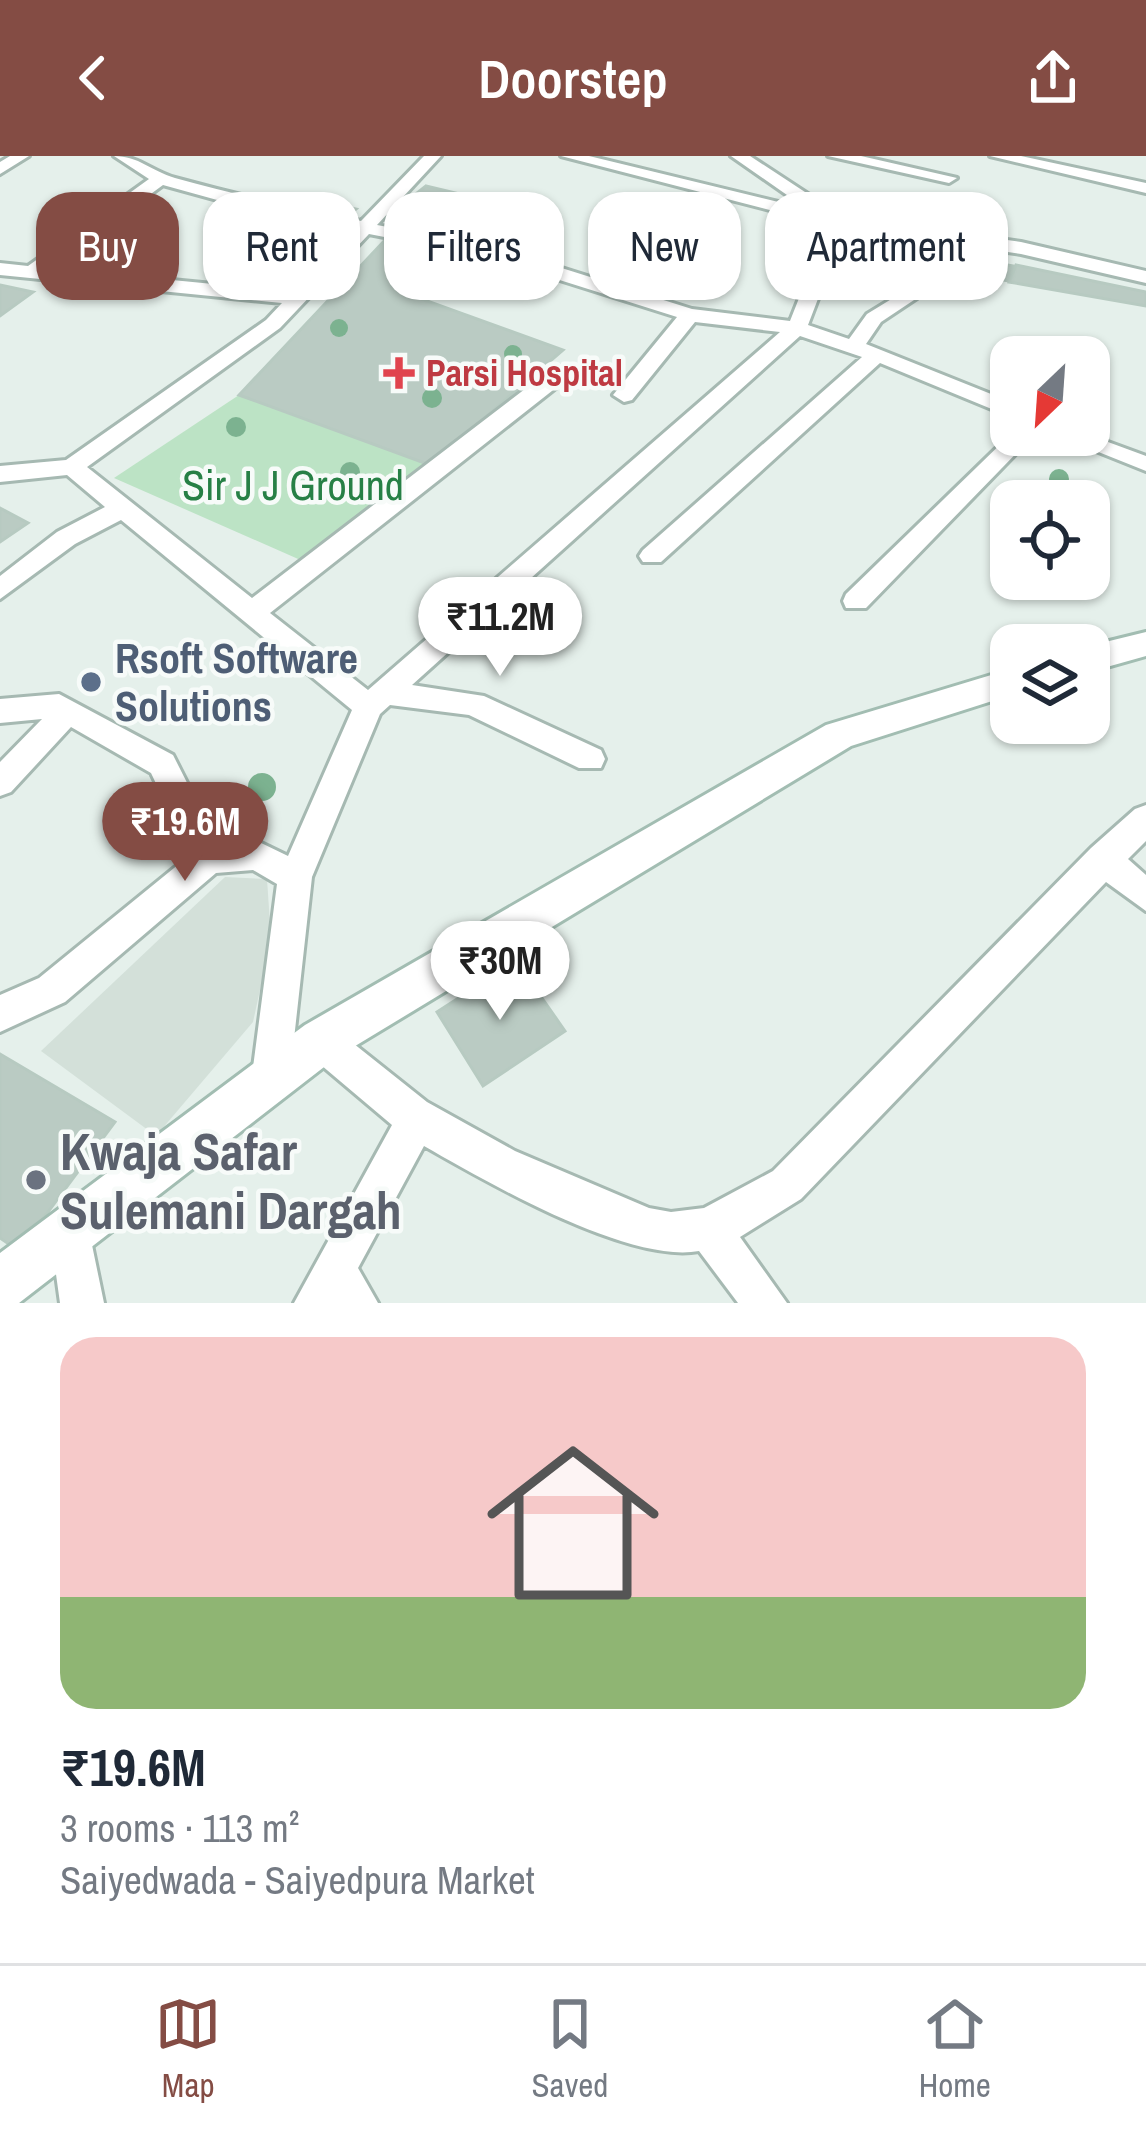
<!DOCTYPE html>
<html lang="en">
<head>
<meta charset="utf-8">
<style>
	:root { --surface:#fff; --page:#f2f2f3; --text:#1f2937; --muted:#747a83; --line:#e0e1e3; --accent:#844c44 }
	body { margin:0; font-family:"Archivo Narrow",sans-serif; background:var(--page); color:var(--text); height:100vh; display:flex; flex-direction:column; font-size:45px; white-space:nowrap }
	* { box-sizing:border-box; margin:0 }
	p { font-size:39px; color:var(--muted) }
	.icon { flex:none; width:66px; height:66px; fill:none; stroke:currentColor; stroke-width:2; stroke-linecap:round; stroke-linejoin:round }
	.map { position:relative; height:1147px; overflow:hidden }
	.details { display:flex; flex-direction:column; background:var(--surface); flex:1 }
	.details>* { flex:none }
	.guide { position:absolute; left:36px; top:36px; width:1074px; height:108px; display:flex; gap:24px }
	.needle { width:78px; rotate:205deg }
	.tools { position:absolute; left:990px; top:180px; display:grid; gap:24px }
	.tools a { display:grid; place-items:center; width:120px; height:120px; border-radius:24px; background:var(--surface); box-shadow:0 3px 9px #0004; font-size:60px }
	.price { position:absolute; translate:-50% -102px; padding:0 27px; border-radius:42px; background:#fff; color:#222; font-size:39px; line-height:78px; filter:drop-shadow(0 3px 6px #0008) }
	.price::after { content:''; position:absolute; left:50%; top:72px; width:36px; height:27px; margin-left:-18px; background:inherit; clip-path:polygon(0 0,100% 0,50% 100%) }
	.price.current { background:var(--accent); color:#fff }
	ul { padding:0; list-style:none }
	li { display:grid; align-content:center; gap:24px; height:636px; padding:0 60px }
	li+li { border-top:3px solid var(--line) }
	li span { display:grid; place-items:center; height:372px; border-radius:36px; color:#555 }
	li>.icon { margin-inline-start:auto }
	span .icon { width:216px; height:216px; fill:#fffc; stroke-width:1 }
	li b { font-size:51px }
	.tag { padding:0 42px; border-radius:36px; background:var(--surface); box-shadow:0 3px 9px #0004; font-size:42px; line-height:108px }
	.tag.current { background:var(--accent); color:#fff }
	header { display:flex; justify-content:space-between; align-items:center; height:156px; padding:0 60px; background:var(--accent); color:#fff; font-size:54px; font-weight:600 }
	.tab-bar { display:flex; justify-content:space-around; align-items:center; height:168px; border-top:3px solid var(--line); background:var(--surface); font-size:33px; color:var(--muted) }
	.tab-bar a { display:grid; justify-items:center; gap:6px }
	.tab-bar .current { color:var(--accent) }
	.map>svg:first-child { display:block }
</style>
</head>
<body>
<header><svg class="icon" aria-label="back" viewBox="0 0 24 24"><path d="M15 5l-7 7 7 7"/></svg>Doorstep<svg class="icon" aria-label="share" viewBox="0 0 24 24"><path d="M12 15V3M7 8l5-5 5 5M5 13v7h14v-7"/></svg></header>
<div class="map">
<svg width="1146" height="1147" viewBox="0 0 1146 1147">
	<rect width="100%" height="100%" fill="#e5f0eb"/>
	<path fill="#d3e0d9" d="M 225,721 L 267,723 L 271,783 L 253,866 L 156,980 L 41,895 Z"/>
	<path fill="#bce3c5" d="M 239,239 L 430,309 L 305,406 L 114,322 Z"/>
	<path fill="#bacbc3" stroke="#b7cac1" stroke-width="3" d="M 426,30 L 489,45 L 448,80 L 383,64 Z
		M 301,41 L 356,53 L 339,67 L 283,54 Z
		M 258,68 L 316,80 L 284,108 L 224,95 Z
		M 387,82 L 461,99 L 416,141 L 563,194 L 430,309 L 239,239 Z
		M 945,98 L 1013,110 L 1009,125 L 940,113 Z
		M 673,99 L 700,105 L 669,146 L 641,139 Z
		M 1016,109 L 1146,136 L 1146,150 L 1009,126 Z
		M 0,129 L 33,136 L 0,160 Z
		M 0,352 L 28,367 L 0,386 Z
		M 516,805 L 565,875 L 483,930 L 437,856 Z
		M 0,898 L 115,966 L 19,1095 L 0,1082 Z"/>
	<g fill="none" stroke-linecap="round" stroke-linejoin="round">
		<g stroke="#a6b9b2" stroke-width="6">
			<path id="minor" d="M 10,0 L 29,0 L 0,18 L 0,6 Z
				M 114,0 C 139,0 151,15 175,22 C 237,39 298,53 361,65 L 424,0 L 441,0 L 377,69 L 498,92 L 692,153 L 790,165 L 828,69 L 561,0 L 589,0 L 807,53 L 731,0 L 750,0 L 843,61 L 1021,86 L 1146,115 L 1146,127 L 1021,98 L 845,72 L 808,169 L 849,183 L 867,158 L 898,139 L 906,107 L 920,107 L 917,142 L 881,166 L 866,188 L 1011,246 L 1011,261 L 880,207 L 661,406 L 643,406 L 639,400 L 643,394 L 862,201 L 800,180 L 412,529 L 484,540 L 601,594 L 605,603 L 601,612 L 579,612 L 469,559 L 390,549 L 380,558 L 312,721 L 290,919 L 285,933 L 271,938 L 257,933 L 252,919 L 277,728 L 253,714 L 216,717 L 65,846 L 0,876 L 0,839 L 39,822 L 190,699 L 151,617 L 71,571 L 11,636 L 0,640 L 0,606 L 42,563 L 0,567 L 0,543 L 59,538 L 173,599 L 218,688 L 257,685 L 288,700 L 352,554 L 121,364 L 75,388 L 0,443 L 0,420 L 57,376 L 105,351 L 67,319 L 0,326 L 0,310 L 66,304 L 266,164 L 282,147 L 0,119 L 0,107 L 28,110 L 149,23 ZM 163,29 L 268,58 L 352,75 L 293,136 L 50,112 ZM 369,78 L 487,101 L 677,161 L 613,239 L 624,246 L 632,244 L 695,166 L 780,176 L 368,534 L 270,457 L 571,220 L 571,210 L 555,210 L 252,442 L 87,311 L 280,172 Z
				M 828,0 L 861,0 L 957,22 L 949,27 Z
				M 990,0 L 1021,0 L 1146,27 L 1146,37 Z
				M 1011,278 L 1034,279 L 866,452 L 846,452 L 843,445 L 846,438 Z
				M 1056,279 L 1089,279 L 1146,300 L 1146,315 Z
				M 1146,649 L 1146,685 L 1128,703 L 1146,719 L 1146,755 L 1106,726 L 801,1043 L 740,1081 L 787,1147 L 738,1147 L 699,1095 C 628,1108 487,1026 424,990 L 358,1112 L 378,1147 L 294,1147 L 392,969 L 308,898 L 302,885 L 308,872 L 321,866 L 334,872 L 427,946 L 515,995 L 649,1052 L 671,1056 L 704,1052 L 773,1015 L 1091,692 L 1135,653 Z
				M 71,1054 L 86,1060 L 104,1147 L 60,1147 L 50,1075 L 56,1060 Z"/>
		</g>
		<g stroke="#a2bdb2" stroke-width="6">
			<path id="secondary" d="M 1146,476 L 1146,500 L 1089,516 L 1089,490 Z
				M 1011,513 L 1011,539 L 851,590 L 337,901 L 19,1147 L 0,1147 L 0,1097 L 305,869 L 826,569 Z"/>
		</g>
		<use href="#minor" fill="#fff" fill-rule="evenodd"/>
		<use href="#secondary" fill="#fff" fill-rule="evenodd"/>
	</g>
	<g fill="#7cb290">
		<circle cx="882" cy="56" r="8"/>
		<circle cx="339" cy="172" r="9"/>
		<circle cx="513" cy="198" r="9"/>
		<circle cx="432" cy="242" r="10"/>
		<circle cx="236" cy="271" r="10"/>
		<circle cx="350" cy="316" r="10"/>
		<circle cx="1059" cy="323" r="10"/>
		<circle cx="262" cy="631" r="14"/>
	</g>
	<path fill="#e0444e" stroke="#f7fbf9" stroke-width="4.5" d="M393 199h12v12h12v12h-12v12h-12v-12h-12v-12h12z"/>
	<circle fill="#5c6f8a" stroke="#f7fbf9" stroke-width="4.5" cx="91" cy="526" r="12"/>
	<circle fill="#6b7280" stroke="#f7fbf9" stroke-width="4.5" cx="36" cy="1024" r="12"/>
	<g text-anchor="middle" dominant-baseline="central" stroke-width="9" stroke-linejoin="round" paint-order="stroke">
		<g font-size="36" font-weight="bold" fill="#be3a42" stroke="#f7fbf9" text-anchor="start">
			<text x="426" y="217">Parsi Hospital</text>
		</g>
		<g font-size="42" fill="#278046" stroke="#f7fbf9">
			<text x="293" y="329">Sir J J Ground</text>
		</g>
		<g font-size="42" font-weight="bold" fill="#4e5e75" stroke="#f7fbf9" text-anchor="start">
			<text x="115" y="502">Rsoft Software<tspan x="115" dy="48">Solutions</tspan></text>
		</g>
		<g font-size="51" font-weight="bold" fill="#5b616d" stroke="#f7fbf9" text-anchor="start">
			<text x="60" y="995">Kwaja Safar<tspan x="60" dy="59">Sulemani Dargah</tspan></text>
		</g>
	</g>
</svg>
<div class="tools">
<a><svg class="needle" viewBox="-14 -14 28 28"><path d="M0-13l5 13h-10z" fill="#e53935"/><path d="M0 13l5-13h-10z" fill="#747a83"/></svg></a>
<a><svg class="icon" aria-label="locate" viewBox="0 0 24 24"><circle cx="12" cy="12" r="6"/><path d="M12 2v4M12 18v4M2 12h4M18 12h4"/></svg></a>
<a><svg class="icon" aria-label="layers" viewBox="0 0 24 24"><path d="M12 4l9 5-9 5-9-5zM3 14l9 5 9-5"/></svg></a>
</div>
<b class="price" style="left:500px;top:523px">₹11.2M</b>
<b class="price current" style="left:185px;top:728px">₹19.6M</b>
<b class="price" style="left:500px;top:867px">₹30M</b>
<div class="guide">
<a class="tag current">Buy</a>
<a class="tag">Rent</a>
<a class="tag">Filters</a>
<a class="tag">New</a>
<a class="tag">Apartment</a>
</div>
</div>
<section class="details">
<ul>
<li><span style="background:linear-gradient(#f6c9c9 70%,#8fb573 0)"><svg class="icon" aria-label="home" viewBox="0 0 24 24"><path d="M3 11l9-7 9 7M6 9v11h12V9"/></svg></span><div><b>₹19.6M</b><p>3 rooms · 113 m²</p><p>Saiyedwada - Saiyedpura Market</p></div></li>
</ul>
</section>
<nav class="tab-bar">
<a class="current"><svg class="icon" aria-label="map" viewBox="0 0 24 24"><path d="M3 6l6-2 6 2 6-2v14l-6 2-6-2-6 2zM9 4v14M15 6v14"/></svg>Map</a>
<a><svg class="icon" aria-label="saved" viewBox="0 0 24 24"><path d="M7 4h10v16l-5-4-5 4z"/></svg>Saved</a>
<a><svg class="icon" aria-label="home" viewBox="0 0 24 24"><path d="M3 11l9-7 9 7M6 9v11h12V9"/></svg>Home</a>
</nav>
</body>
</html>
